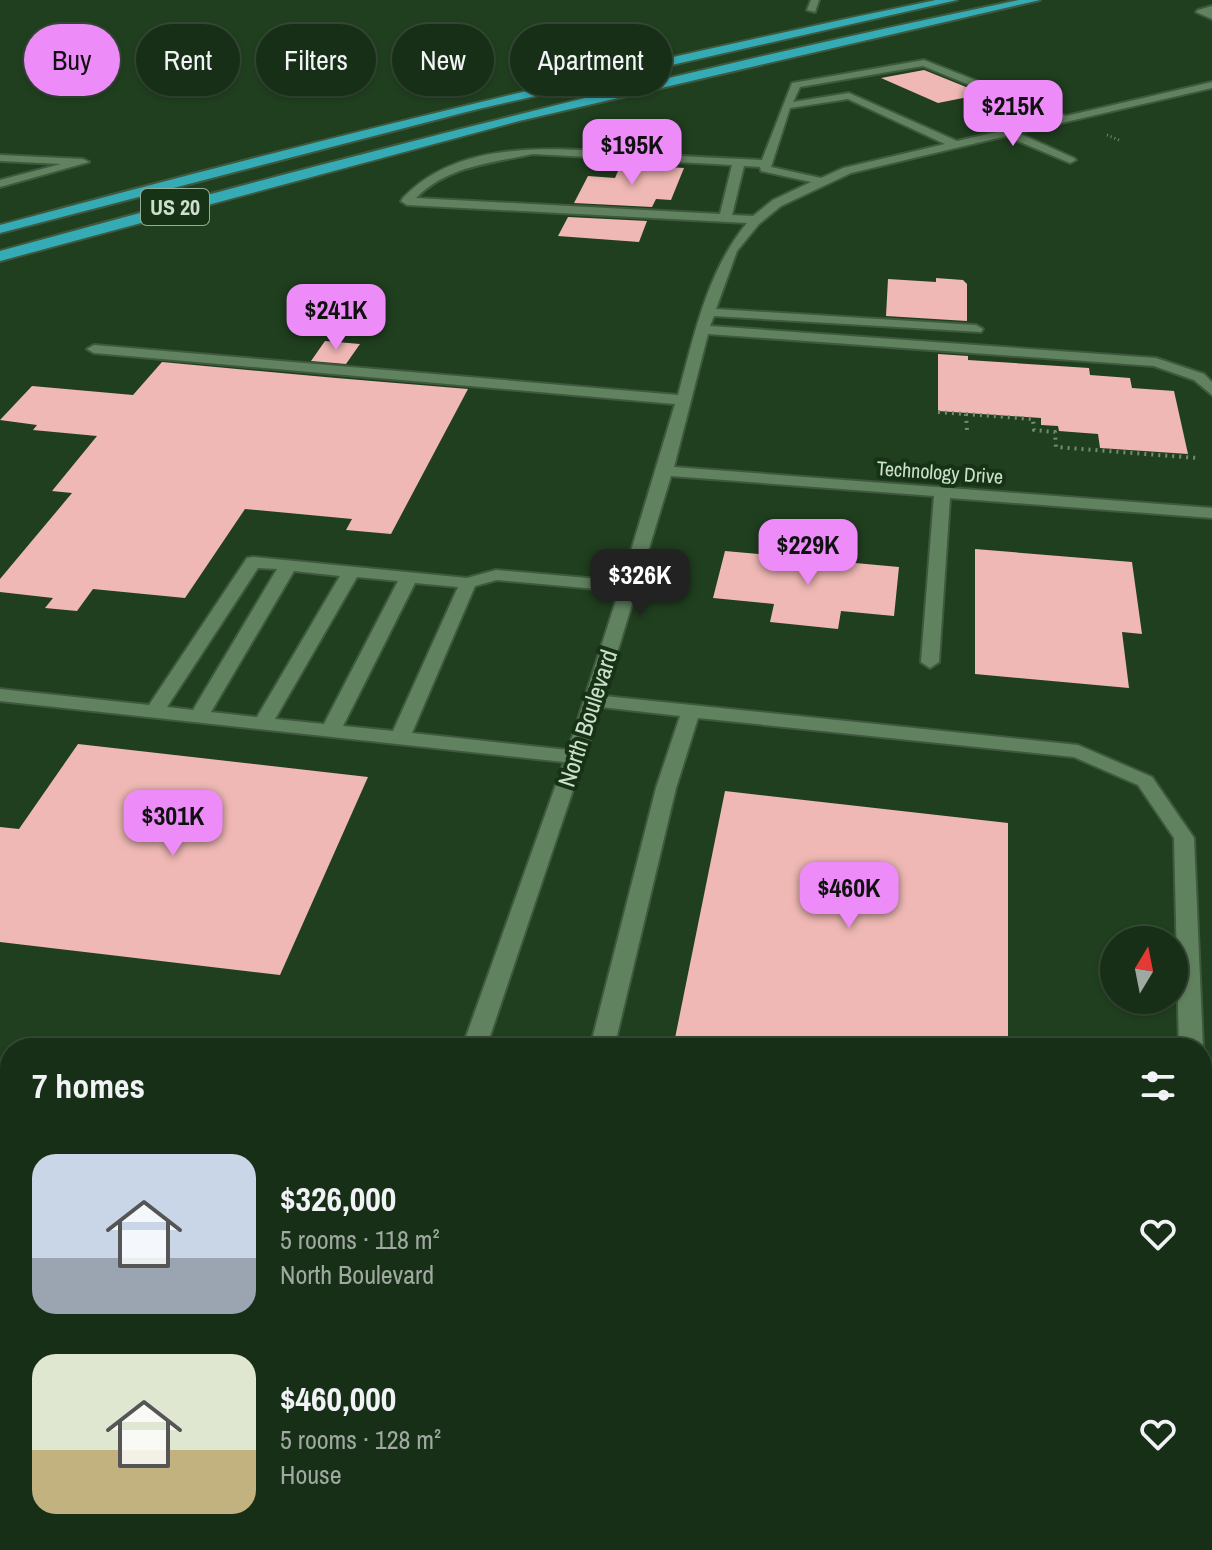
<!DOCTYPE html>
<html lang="en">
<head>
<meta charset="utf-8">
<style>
	:root { --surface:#182f17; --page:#213720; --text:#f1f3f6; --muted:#9fa9a1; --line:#364a36; --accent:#ed8cf9 }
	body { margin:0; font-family:"Archivo Narrow",sans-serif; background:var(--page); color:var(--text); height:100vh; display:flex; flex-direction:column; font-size:30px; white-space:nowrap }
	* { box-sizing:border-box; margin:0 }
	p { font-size:26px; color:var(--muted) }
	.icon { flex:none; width:44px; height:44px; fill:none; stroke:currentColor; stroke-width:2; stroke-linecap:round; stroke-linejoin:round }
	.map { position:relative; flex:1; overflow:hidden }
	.drawer { position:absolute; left:0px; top:1038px; width:1212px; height:512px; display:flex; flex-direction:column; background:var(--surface); border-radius:32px 32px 0 0; box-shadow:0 2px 6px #0004,0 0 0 2px var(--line) }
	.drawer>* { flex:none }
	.guide { position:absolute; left:24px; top:24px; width:800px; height:72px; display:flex; gap:16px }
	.needle { width:52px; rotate:10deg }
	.buttons { position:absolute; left:1100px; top:926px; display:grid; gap:16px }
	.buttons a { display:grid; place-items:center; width:88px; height:88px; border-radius:50%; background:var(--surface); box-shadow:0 2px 6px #0004,0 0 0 2px var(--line); font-size:40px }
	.price { position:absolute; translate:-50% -68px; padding:0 18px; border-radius:16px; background:var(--accent); color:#111; font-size:26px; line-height:52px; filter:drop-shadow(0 2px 4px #0008) }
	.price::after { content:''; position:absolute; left:50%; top:48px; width:24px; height:18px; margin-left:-12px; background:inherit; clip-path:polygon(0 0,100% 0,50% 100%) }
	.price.selected { background:#222; color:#fff }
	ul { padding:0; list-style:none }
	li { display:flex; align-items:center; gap:24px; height:200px; padding:0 32px }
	li span { display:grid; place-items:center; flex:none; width:224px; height:160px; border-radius:24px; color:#555 }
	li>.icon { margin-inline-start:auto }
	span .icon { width:96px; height:96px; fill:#fffc; stroke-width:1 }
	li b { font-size:34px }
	h2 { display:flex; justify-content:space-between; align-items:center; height:96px; padding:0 32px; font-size:34px }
	.chip { padding:0 28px; border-radius:36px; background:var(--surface); box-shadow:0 2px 6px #0004,0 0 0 2px var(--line); font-size:28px; line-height:72px }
	.chip.selected { background:var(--accent); color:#111 }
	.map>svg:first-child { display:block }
</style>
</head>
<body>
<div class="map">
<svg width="1212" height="1550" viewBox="0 0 1212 1550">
	<rect width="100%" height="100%" fill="#203f1f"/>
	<path fill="#efb8b4" d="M 924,70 L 971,89 L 983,94 L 938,103 L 881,78 Z
		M 621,164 L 684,168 L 671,200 L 656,199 L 652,207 L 574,203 L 588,176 L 615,178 Z
		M 568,217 L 647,221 L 639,242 L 558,236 Z
		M 936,278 L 963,280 L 967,284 L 967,321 L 886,316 L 888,279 L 936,282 Z
		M 325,341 L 360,344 L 346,364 L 311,361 Z
		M 938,354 L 968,356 L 968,360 L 1089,368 L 1090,375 L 1130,378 L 1132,388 L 1174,391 L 1188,454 L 1100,448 L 1098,434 L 1059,431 L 1058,426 L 1041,425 L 1041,418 L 938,411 Z
		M 162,362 L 336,378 L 468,389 L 391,534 L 346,530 L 352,519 L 245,509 L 185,598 L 93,589 L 77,611 L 45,608 L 53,598 L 0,592 L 0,579 L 72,493 L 52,491 L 97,436 L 33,430 L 37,425 L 0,420 L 32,386 L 133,395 Z
		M 975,549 L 1132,562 L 1142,634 L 1122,632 L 1129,688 L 975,674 Z
		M 725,551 L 899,567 L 894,616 L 841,611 L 838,629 L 770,622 L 774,604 L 713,598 Z
		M 78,744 L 368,777 L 280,975 L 0,942 L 0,827 L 19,829 Z
		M 725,791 L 1008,823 L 1008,1048 L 673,1048 Z"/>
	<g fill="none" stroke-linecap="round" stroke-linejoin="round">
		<g stroke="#3e593e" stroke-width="4">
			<path id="minor" d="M 811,0 L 819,0 L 815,12 L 807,10 Z
				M 1212,6 L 1212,19 L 1196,12 L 1198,10 Z
				M 924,60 L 1066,116 L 1212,82 L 1212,88 L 1018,133 L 1074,158 L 1076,160 L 1070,163 L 1006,136 L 851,173 L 781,206 L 759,224 L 737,251 L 716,309 L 976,325 L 983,329 L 981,332 L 714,316 L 710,326 L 1156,358 L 1204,374 L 1212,382 L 1212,395 L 1194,380 L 1154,366 L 708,334 L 674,467 L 1212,508 L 1212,518 L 950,498 L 939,662 L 930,668 L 921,662 L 934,496 L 671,476 L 604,696 L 1078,745 L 1152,777 L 1194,838 L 1203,1048 L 1202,1050 L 1179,1048 L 1174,838 L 1138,785 L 1074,757 L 698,718 L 676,788 L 614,1048 L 590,1048 L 656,788 L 680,716 L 601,707 L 486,1048 L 462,1048 L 564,762 L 0,701 L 0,689 L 149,705 L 247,558 L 253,557 L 467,578 L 496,570 L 622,581 L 675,404 L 94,353 L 87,349 L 94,345 L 678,395 C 694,336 707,271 747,223 L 407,205 L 401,201 L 403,198 C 461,137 557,149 634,153 C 677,156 720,158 762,160 L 792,83 ZM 923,66 L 1054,119 L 957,141 L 849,93 L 793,102 L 800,87 ZM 848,99 L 945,144 L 843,168 L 821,178 L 771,167 L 790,108 ZM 533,154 L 732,165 L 720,214 L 416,198 C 447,166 492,163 533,154 ZM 744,166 L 760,167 L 761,171 L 811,182 L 773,200 L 753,216 L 732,215 ZM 258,568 L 277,569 L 193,710 L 167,707 ZM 294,571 L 340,576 L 257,717 L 211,712 ZM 357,577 L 398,581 L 324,724 L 275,719 ZM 497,580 L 619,591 L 568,750 L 412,733 L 475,586 ZM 415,583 L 458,587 L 393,731 L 343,726 Z
				M 0,155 L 83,159 L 89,162 L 0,187 L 0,180 L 61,164 L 0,161 Z
				M 0,1342 L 10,1344 L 10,1370 L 0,1368 Z
				M 1202,1526 L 1212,1534 L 1212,1550 L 1184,1550 L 1184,1540 L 1202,1540 Z
				M 286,1540 L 316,1540 L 314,1550 L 282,1550 Z
				M 465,1540 L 495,1540 L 494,1550 L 462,1550 Z"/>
		</g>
		<g stroke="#3e593e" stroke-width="4">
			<path id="highway" d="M 936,0 L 957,0 L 474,110 L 0,233 L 0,225 C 310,141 622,65 936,0 Z
				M 1019,0 L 1040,0 L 519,121 L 0,261 L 0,251 C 338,158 676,71 1019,0 Z"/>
		</g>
		<path stroke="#728b71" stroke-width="3" stroke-dasharray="1 3" stroke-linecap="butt" d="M 1107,135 L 1121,141"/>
		<path stroke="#728b71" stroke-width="4" stroke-dasharray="2 5" stroke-linecap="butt" d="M 938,412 L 1033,419 L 1034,430 L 1055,432 L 1056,447 L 1197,458
			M 966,414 L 967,431"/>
		<use href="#minor" fill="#61825f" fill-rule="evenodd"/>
		<use href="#highway" fill="#35abb5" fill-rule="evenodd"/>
	</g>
	<g text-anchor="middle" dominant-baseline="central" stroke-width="8" stroke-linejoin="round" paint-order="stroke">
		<g font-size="20" fill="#cee0cd" stroke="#163415">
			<text transform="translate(940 472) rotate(4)">Technology Drive</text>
		</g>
		<rect fill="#163415" stroke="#97ac96" stroke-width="2" x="141" y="189" width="68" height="36" rx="6"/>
		<g font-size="22" font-weight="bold" fill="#cee0cd">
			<text x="175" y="207">US 20</text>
		</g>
		<g font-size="24" fill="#cee0cd" stroke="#163415">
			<text transform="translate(587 718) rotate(-72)">North Boulevard</text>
		</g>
	</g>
</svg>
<div class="buttons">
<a><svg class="needle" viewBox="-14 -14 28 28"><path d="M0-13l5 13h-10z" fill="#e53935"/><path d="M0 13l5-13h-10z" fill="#9fa9a1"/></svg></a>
</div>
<b class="price" style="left:1013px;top:148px">$215K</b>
<b class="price" style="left:632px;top:187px">$195K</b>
<b class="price" style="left:336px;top:352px">$241K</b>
<b class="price" style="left:808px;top:587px">$229K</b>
<b class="price selected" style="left:640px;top:617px">$326K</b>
<b class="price" style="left:173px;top:858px">$301K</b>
<b class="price" style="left:849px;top:930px">$460K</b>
<div class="guide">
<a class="chip selected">Buy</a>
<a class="chip">Rent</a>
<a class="chip">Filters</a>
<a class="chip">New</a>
<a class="chip">Apartment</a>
</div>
<section class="drawer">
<h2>7 homes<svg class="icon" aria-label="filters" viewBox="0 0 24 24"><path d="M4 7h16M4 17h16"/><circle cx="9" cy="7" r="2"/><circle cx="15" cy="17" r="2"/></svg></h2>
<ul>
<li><span style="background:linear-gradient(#c9d6e8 65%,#9aa5b1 0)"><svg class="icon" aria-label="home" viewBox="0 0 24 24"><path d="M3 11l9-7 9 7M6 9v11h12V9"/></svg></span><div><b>$326,000</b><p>5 rooms · 118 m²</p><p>North Boulevard</p></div><svg class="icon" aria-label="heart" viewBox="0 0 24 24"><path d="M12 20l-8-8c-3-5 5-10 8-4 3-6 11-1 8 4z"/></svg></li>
<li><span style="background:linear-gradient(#dfe7d0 60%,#c2b280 0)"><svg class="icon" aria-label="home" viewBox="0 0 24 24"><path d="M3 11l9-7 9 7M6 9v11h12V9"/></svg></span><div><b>$460,000</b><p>5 rooms · 128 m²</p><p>House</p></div><svg class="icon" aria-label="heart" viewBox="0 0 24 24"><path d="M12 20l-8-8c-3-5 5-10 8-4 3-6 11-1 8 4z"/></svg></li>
</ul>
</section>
</div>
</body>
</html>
